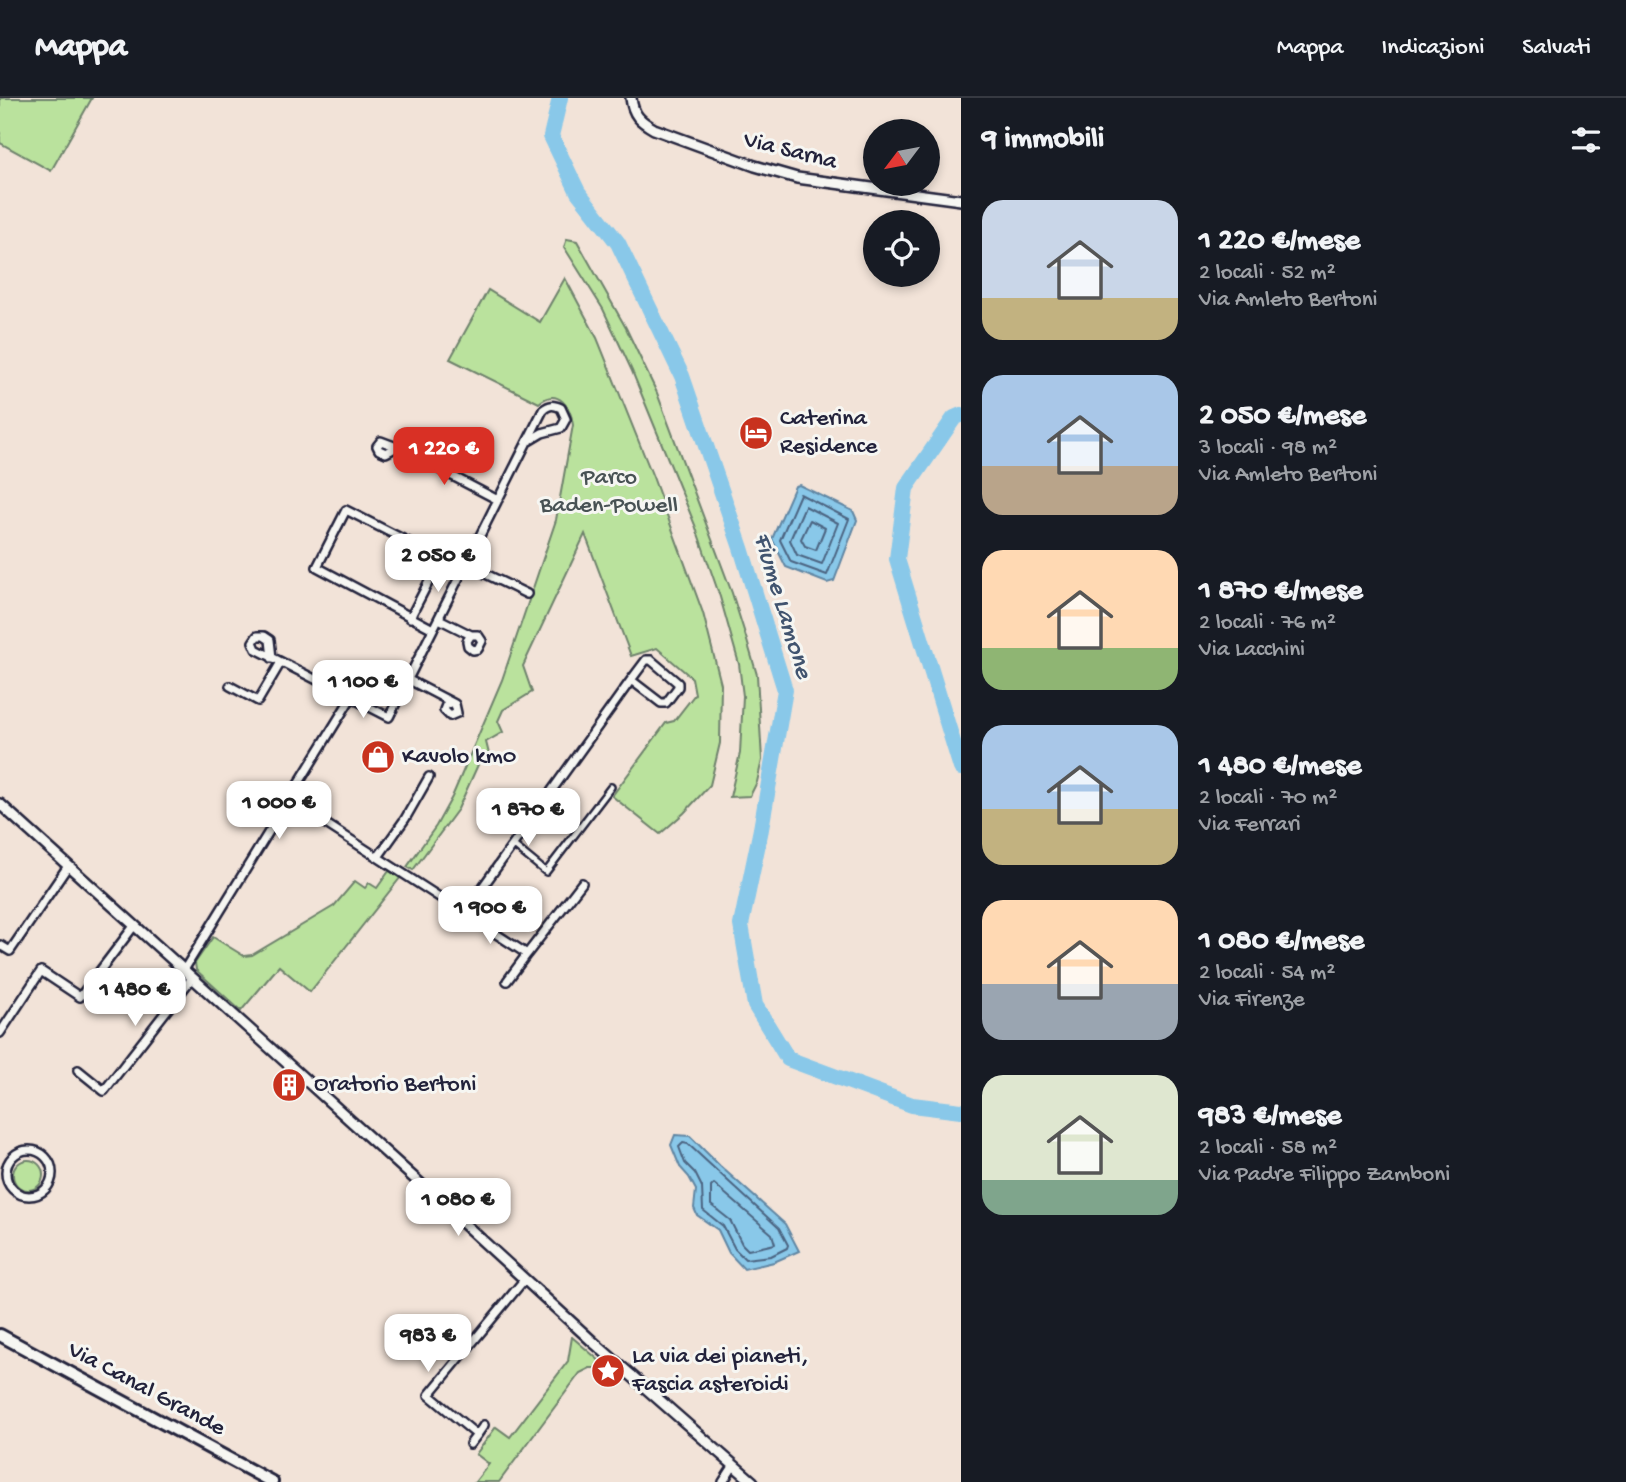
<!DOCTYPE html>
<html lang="it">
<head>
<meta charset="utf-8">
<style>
	:root { --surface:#171b24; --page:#20242c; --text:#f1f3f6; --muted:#9ea1a6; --line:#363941; --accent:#d93025 }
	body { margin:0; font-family:"Gochi Hand",sans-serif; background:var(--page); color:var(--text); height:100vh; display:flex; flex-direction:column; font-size:26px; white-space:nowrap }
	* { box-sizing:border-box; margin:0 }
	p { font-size:23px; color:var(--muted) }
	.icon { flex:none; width:38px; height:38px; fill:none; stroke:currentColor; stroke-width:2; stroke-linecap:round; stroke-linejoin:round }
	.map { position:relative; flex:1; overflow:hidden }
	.panel { display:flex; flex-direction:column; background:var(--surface); width:665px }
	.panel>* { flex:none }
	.needle { width:46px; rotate:238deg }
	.tools { position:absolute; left:863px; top:21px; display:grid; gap:14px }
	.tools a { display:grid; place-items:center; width:77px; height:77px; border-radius:50%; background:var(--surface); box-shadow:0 4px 10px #0003; font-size:35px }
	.price { position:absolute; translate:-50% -60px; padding:0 16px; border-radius:14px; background:#fff; color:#222; font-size:23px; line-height:46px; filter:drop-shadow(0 2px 4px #0008) }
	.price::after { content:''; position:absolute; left:50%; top:42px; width:21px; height:16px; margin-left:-10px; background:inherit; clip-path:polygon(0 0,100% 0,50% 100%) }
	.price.on { background:var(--accent); color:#fff }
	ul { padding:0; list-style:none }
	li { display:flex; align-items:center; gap:21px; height:175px; padding:0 21px }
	li span { display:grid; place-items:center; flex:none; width:196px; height:140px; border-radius:21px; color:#555 }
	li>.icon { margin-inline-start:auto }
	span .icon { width:84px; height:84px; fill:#fffc; stroke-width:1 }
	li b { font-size:30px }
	h2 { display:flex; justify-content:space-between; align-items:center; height:84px; padding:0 21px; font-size:30px }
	header { display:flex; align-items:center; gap:42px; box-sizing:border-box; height:98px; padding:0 35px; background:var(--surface); border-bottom:2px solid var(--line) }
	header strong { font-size:33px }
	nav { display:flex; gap:38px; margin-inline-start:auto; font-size:24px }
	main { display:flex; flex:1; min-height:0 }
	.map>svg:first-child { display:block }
</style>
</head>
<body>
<header>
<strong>Mappa</strong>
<nav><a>Mappa</a><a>Indicazioni</a><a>Salvati</a></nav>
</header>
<main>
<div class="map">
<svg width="961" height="1384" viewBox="0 0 961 1384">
	<rect width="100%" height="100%" fill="#f2e3d8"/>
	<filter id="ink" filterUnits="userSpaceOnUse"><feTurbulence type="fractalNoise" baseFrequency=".0143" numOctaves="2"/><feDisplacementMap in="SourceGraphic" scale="14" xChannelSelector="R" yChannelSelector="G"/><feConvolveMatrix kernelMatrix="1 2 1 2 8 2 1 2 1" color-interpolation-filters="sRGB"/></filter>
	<g filter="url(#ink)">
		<path fill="#bae29d" stroke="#6e826c" stroke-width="2" d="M 0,0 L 92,0 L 51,73 L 0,45 Z
			M 567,141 L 577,143 L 626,230 L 657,295 L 732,495 L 745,536 L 757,577 L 762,662 L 757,684 L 750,698 L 730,699 L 740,655 L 743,598 L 739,566 L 720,499 L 695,427 L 632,273 L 603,211 L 564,149 Z
			M 565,180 L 597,240 L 653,379 L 703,515 L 721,586 L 720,645 L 710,687 L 684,715 L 660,736 L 612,698 L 666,625 L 674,623 L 695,596 L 692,580 L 657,550 L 631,558 L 585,436 L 523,568 L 532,594 L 503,612 L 498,623 L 503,634 L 486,644 L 489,656 L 481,660 L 458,711 L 413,772 L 407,769 L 436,728 L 452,699 L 502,582 L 556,422 L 573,327 C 571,309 558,289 539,305 L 450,261 L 488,192 L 540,224 Z
			M 389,773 L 400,780 L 310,894 L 279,868 L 241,913 L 196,872 L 195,865 L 213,839 L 244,858 L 252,857 L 334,808 L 355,783 L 365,790 L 369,785 L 377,790 Z
			M13 1077a15 15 0 1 1 30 0a15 15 0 1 1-30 0Z
			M 572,1239 L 608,1270 L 590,1270 L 580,1275 L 499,1384 L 475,1384 L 489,1366 L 476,1356 L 496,1329 L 510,1339 L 568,1263 Z"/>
		<path fill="#89c8e9" stroke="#6086a3" stroke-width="2" d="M 799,387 L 853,413 L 857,422 L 834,483 L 827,485 L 786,469 L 772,441 L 795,388 Z
			M 675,1037 L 690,1038 L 720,1068 L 785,1126 L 799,1153 L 774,1164 L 744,1171 L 729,1155 L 718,1132 L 697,1117 L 694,1110 L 696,1092 L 689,1079 L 680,1069 L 671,1047 Z"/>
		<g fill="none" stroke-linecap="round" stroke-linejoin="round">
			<path stroke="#4b6481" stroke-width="2" d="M 800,396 L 849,421 L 827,477 L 791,464 L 780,442 Z
				M 805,408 L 838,425 L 822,466 L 797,457 L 790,442 Z
				M 810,422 L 825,430 L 816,452 L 805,448 L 801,441 Z
				M 683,1045 L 688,1046 L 779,1130 L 788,1147 L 787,1150 L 771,1158 L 745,1161 L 735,1151 L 723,1128 L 703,1112 L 702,1089 L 695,1075 L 685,1065 L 679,1049 Z
				M 714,1086 L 772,1136 L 775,1146 L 748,1152 L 742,1146 L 730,1122 L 711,1107 L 711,1089 Z"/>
			<path stroke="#89c8e9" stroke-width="16" d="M 560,0 L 551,38 L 578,94 L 618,145 L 682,278 L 741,450 L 785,592 L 761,731 L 741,827 L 755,907 L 788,961 L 912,1007 L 961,1013
				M 961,317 L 954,320 L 906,390 L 897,461 L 961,670"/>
			<g stroke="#22223b" stroke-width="10">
				<path id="pedestrian" d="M 513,747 L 546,774 L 611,689"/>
			</g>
			<g stroke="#22223b" stroke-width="12">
				<path id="minor" d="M 397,349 L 386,355 L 379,352 L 377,348 L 381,343 L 397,349 L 498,402
					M 465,466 L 527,496
					M 410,520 L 441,460
					M 439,521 L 471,537 L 478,537 L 482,543 L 478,551 L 473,552 L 468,548 L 467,543 L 471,537
					M 433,531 L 317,469 L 346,412 L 462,471
					M 272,560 L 270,542 L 264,538 L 257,538 L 253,544 L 256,551 L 389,619 L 543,312 C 550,306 554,307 561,310 L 566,321 L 561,330 L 542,335 L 527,344
					M 409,582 L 455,606 L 457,615 L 450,618 L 444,612 L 446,607 L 451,605
					M 230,588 L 258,603 L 281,564
					M 289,702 L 464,815 L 631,582 L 646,562 L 651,562 L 678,585 L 678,589 L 666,605 L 661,605 L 631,582
					M 378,759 L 405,721 L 429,679
					M 464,815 L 527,856 L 507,883
					M 0,847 L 10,853 L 68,768
					M 527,856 L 582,785
					M 184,872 L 351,600
					M 0,935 L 41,873 L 80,899 L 134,828
					M 78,972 L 104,993 L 192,880
					M6 1075a23 23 0 1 1 46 0a23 23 0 1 1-46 0Z
					M 484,1327 L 477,1337 L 429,1297 L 524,1182
					M 470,1346 L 477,1337
					M 723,1384 L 734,1367"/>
			</g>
			<g stroke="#22223b" stroke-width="14">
				<path id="tertiary" d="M 631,0 C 633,17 640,23 654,31 L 755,68 L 797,80 L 961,102
					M 0,706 L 413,1079 L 592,1243 L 753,1384"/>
			</g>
			<g stroke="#22223b" stroke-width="16">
				<path id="primary" d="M 0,1237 L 272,1384"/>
			</g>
			<use href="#pedestrian" stroke="#f6f6f2" stroke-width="5"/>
			<use href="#minor" stroke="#f6f6f2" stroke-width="7"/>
			<use href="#tertiary" stroke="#f6f6f2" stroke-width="9"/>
			<use href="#primary" stroke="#f6f6f2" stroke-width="10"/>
		</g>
	</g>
	<defs>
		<g id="hotel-disc" transform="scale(1.75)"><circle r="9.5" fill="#c8321e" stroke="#f6f6f2"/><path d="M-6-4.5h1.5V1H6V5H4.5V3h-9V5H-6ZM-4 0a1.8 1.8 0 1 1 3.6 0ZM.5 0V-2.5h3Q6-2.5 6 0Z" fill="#fff"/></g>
		<g id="shop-disc" transform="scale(1.75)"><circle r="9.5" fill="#c8321e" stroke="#f6f6f2"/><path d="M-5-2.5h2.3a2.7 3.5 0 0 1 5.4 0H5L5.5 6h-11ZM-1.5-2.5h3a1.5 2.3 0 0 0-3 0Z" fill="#fff"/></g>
		<g id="building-disc" transform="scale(1.75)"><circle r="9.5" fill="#c8321e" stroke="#f6f6f2"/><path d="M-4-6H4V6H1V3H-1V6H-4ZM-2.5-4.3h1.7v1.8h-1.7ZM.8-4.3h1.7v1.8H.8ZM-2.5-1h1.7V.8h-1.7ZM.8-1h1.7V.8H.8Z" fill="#fff"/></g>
		<g id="sight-disc" transform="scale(1.75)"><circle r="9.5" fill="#c8321e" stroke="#f6f6f2"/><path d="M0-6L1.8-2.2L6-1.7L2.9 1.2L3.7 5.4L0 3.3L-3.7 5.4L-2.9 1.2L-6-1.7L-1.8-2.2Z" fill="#fff"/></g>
	</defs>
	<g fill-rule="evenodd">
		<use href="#hotel-disc" x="756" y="335"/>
		<use href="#shop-disc" x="378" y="659"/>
		<use href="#building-disc" x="289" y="987"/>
		<use href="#sight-disc" x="608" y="1273"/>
	</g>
	<g text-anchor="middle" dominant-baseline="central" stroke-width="6" stroke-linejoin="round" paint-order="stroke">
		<g font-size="24" fill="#22223b" stroke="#f6f6f2">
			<text transform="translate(790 54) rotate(14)">Via Sarna</text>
			<text transform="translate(146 1292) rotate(28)">Via Canal Grande</text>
		</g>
		<g font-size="24" fill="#22223b" stroke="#f6f6f2" text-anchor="start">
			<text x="780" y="321">Caterina<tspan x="780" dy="28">Residence</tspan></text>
			<text x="402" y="659">Kavolo km0</text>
			<text x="314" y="987">Oratorio Bertoni</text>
			<text x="632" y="1259">La via dei pianeti,<tspan x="632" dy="28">Fascia asteroidi</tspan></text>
		</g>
		<g font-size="24" fill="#485254" stroke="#f6f6f2">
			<text x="609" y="380">Parco<tspan x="609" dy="28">Baden-Powell</tspan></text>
		</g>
		<g font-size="26" font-style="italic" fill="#41546f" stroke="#f6f6f2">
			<text transform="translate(781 508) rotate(73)">Fiume Lamone</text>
		</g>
	</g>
</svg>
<div class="tools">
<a><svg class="needle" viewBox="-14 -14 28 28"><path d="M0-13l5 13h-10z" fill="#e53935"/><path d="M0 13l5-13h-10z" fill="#9ea1a6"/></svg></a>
<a><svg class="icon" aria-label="locate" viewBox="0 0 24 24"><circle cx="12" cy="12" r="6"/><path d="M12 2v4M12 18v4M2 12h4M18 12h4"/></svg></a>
</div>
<b class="price on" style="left:444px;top:389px">1 220 €</b>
<b class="price" style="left:438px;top:496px">2 050 €</b>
<b class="price" style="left:363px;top:622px">1 100 €</b>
<b class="price" style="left:279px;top:743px">1 000 €</b>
<b class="price" style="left:528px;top:750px">1 870 €</b>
<b class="price" style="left:490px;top:848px">1 900 €</b>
<b class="price" style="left:135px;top:930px">1 480 €</b>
<b class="price" style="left:458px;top:1140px">1 080 €</b>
<b class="price" style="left:428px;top:1276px">983 €</b>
</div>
<section class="panel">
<h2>9 immobili<svg class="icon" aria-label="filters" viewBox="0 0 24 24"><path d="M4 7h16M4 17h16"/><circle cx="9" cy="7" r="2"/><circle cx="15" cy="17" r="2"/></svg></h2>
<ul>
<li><span style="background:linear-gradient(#c9d6e8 70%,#c2b280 0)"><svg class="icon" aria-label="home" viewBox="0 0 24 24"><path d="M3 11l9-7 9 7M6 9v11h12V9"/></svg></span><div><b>1 220 €/mese</b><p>2 locali · 52 m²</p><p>Via Amleto Bertoni</p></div></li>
<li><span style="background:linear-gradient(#a9c7e8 65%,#b9a48a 0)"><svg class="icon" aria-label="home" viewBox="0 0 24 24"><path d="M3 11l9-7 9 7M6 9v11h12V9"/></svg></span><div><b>2 050 €/mese</b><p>3 locali · 98 m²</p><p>Via Amleto Bertoni</p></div></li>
<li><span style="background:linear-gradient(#ffd9b3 70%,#8fb573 0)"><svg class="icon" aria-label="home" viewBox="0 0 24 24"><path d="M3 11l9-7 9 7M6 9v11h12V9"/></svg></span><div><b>1 870 €/mese</b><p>2 locali · 76 m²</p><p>Via Lacchini</p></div></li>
<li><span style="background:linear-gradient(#a9c7e8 60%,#c2b280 0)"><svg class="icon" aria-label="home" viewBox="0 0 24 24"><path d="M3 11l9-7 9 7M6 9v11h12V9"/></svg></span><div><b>1 480 €/mese</b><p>2 locali · 70 m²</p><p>Via Ferrari</p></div></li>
<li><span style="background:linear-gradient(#ffd9b3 60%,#9aa5b1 0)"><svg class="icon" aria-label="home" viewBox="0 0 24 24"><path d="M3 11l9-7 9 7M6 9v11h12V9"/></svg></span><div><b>1 080 €/mese</b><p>2 locali · 54 m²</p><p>Via Firenze</p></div></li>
<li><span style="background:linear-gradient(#dfe7d0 75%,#7fa58c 0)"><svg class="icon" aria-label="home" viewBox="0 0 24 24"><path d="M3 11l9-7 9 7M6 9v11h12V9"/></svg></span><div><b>983 €/mese</b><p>2 locali · 58 m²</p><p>Via Padre Filippo Zamboni</p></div></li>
</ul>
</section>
</main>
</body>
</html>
